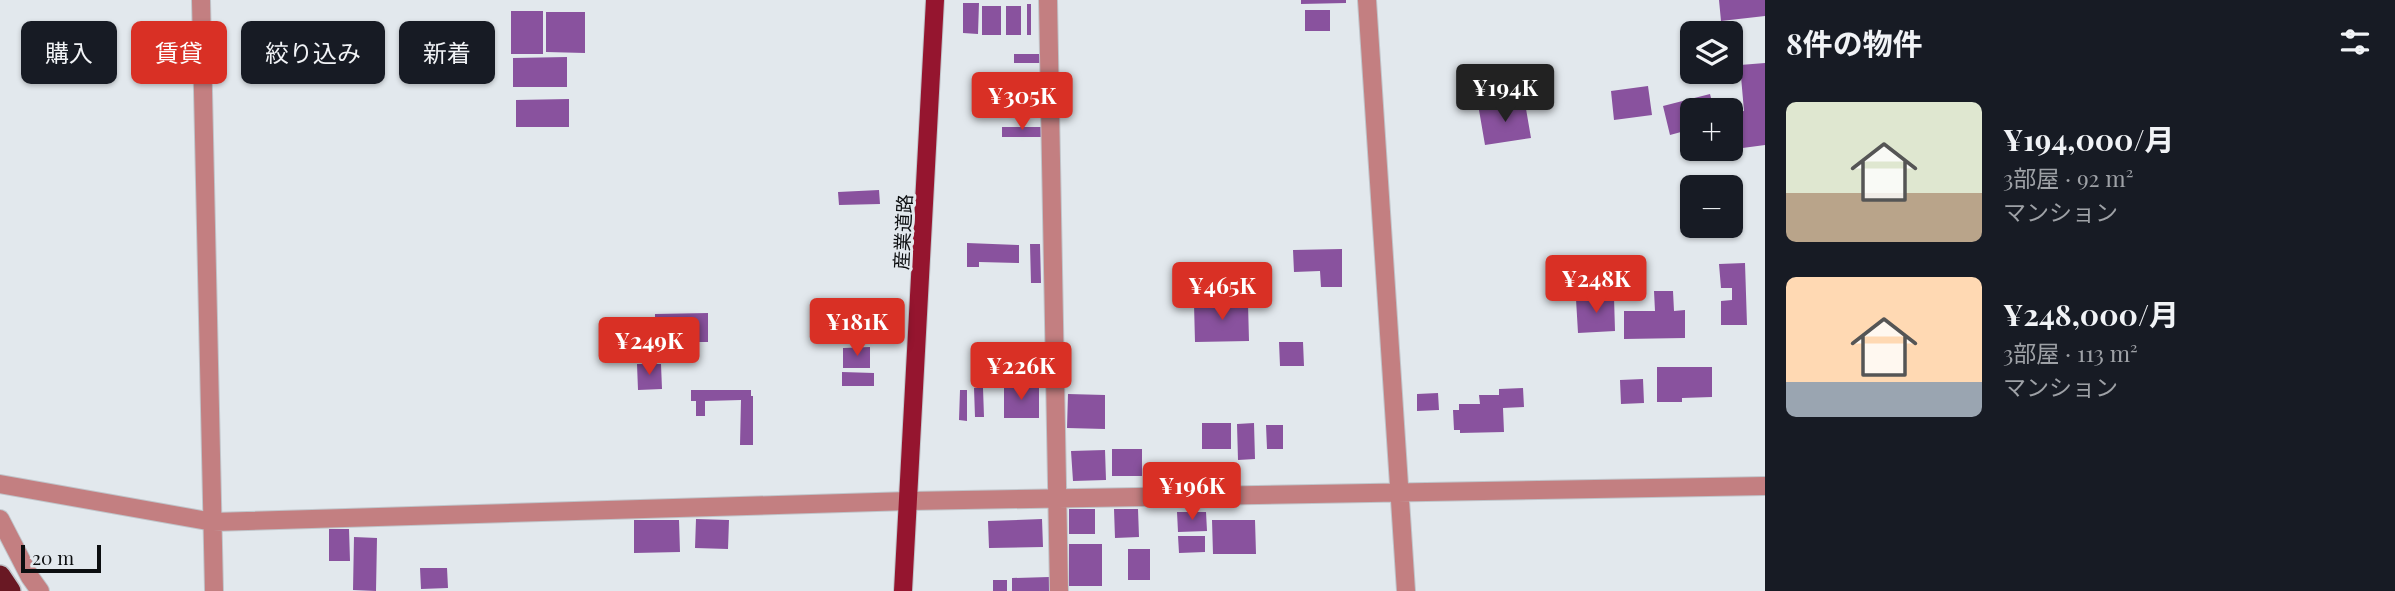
<!DOCTYPE html>
<html lang="ja">
<head>
<meta charset="utf-8">
<style>
	:root { --surface:#171b24; --page:#20242c; --text:#f1f3f6; --muted:#9ea1a6; --accent:#d93025 }
	body { margin:0; font-family:"Playfair Display","Noto Sans JP",serif; background:var(--page); color:var(--text); height:100vh; display:flex; flex-direction:column; font-size:26px; white-space:nowrap }
	* { box-sizing:border-box; margin:0 }
	p { font-size:23px; color:var(--muted) }
	.icon { flex:none; width:38px; height:38px; fill:none; stroke:currentColor; stroke-width:2; stroke-linecap:round; stroke-linejoin:round }
	.map { position:relative; flex:1; overflow:hidden }
	.side { display:flex; flex-direction:column; background:var(--surface); width:630px }
	.side>* { flex:none }
	.top-card { position:absolute; left:21px; top:21px; width:665px; height:63px; display:flex; gap:14px }
	.fabs { position:absolute; left:1680px; top:21px; display:grid; gap:14px }
	.fabs a { display:grid; place-items:center; width:63px; height:63px; border-radius:10px; background:var(--surface); box-shadow:0 2px 5px #0004; font-size:35px }
	.scale { position:absolute; left:21px; bottom:18px; width:80px; box-sizing:border-box; padding-left:7px; border:4px solid #0c0e10; border-top:0; font-size:19px; line-height:24px; white-space:nowrap; color:#0c0e10; -webkit-text-stroke:5px #e2e8ed; paint-order:stroke }
	.price { position:absolute; translate:-50% -60px; padding:0 16px; border-radius:7px; background:var(--accent); color:#fff; font-size:23px; line-height:46px; filter:drop-shadow(0 2px 4px #0008) }
	.price::after { content:''; position:absolute; left:50%; top:42px; width:21px; height:16px; margin-left:-10px; background:inherit; clip-path:polygon(0 0,100% 0,50% 100%) }
	.price.active { background:#222; color:#fff }
	ul { padding:0; list-style:none }
	li { display:flex; align-items:center; gap:21px; height:175px; padding:0 21px }
	li span { display:grid; place-items:center; flex:none; width:196px; height:140px; border-radius:10px; color:#555 }
	li>.icon { margin-inline-start:auto }
	span .icon { width:84px; height:84px; fill:#fffc; stroke-width:1 }
	li b { font-size:30px }
	h2 { display:flex; justify-content:space-between; align-items:center; height:84px; padding:0 21px; font-size:30px }
	.pill { padding:0 24px; border-radius:10px; background:var(--surface); box-shadow:0 2px 5px #0004; font-size:24px; line-height:63px }
	.pill.active { background:var(--accent); color:#fff }
	main { display:flex; flex:1; min-height:0 }
	.map>svg:first-child { display:block }
</style>
</head>
<body>
<main>
<div class="map">
<svg width="1765" height="591" viewBox="0 0 1765 591">
	<rect width="100%" height="100%" fill="#e2e8ed"/>
	<path fill="#89529e" d="M 1301,0 L 1346,0 L 1346,3 L 1301,4 Z
		M 1719,0 L 1765,0 L 1765,16 L 1721,21 Z
		M 963,3 L 979,3 L 978,34 L 963,33 Z
		M 1027,4 L 1031,4 L 1031,35 L 1027,35 Z
		M 982,6 L 1001,6 L 1001,35 L 982,35 Z
		M 1006,6 L 1021,6 L 1021,35 L 1006,35 Z
		M 1305,10 L 1330,10 L 1330,31 L 1305,31 Z
		M 511,11 L 543,11 L 543,54 L 511,54 Z
		M 546,12 L 585,12 L 585,53 L 546,52 Z
		M 1014,54 L 1043,54 L 1043,63 L 1014,63 Z
		M 567,57 L 567,87 L 513,87 L 513,58 Z
		M 1765,63 L 1765,145 L 1735,149 L 1731,113 L 1744,111 L 1740,65 Z
		M 1648,86 L 1652,115 L 1614,120 L 1611,91 Z
		M 1710,94 L 1714,110 L 1692,110 L 1692,129 L 1670,135 L 1663,106 Z
		M 569,99 L 569,127 L 516,127 L 516,100 Z
		M 1525,103 L 1531,138 L 1485,145 L 1479,110 Z
		M 1002,127 L 1042,127 L 1042,137 L 1002,137 Z
		M 879,190 L 880,204 L 839,205 L 838,192 Z
		M 967,243 L 1019,245 L 1019,263 L 979,262 L 979,267 L 967,267 Z
		M 1030,244 L 1040,244 L 1041,283 L 1031,283 Z
		M 1342,249 L 1342,287 L 1321,287 L 1320,271 L 1294,272 L 1293,250 Z
		M 1745,263 L 1747,325 L 1721,325 L 1721,301 L 1732,300 L 1732,288 L 1721,288 L 1719,264 Z
		M 1654,291 L 1673,291 L 1674,311 L 1685,310 L 1685,338 L 1624,339 L 1624,311 L 1655,311 Z
		M 1614,297 L 1615,331 L 1578,333 L 1576,299 Z
		M 1248,303 L 1249,341 L 1195,342 L 1194,304 Z
		M 708,313 L 708,342 L 655,342 L 655,314 Z
		M 1279,342 L 1303,342 L 1304,366 L 1280,366 Z
		M 870,347 L 870,368 L 843,368 L 843,348 Z
		M 637,364 L 661,364 L 662,389 L 638,390 Z
		M 1657,367 L 1712,367 L 1712,397 L 1682,398 L 1682,402 L 1657,402 Z
		M 842,372 L 874,373 L 874,386 L 842,386 Z
		M 1643,379 L 1644,403 L 1621,404 L 1620,380 Z
		M 1004,386 L 1039,386 L 1039,418 L 1004,418 Z
		M 974,388 L 983,388 L 984,417 L 975,417 Z
		M 1523,388 L 1524,407 L 1503,408 L 1504,432 L 1460,433 L 1460,430 L 1454,430 L 1453,410 L 1459,410 L 1459,404 L 1480,404 L 1479,395 L 1499,395 L 1499,389 Z
		M 691,390 L 751,390 L 751,396 L 753,396 L 753,445 L 740,445 L 741,400 L 705,401 L 705,416 L 696,416 L 696,401 L 691,401 Z
		M 960,390 L 967,390 L 967,421 L 959,420 Z
		M 1438,393 L 1439,410 L 1417,411 L 1417,394 Z
		M 1068,394 L 1105,395 L 1105,429 L 1067,428 Z
		M 1202,423 L 1231,423 L 1231,449 L 1202,449 Z
		M 1254,423 L 1255,459 L 1238,460 L 1237,424 Z
		M 1266,425 L 1283,425 L 1283,449 L 1267,449 Z
		M 1112,449 L 1142,449 L 1142,476 L 1112,476 Z
		M 1105,450 L 1106,480 L 1073,481 L 1071,451 Z
		M 1069,509 L 1095,509 L 1095,534 L 1069,534 Z
		M 1114,509 L 1138,509 L 1139,537 L 1115,538 Z
		M 1177,512 L 1206,512 L 1207,531 L 1178,532 Z
		M 696,519 L 729,520 L 728,549 L 695,548 Z
		M 1042,519 L 1043,547 L 989,548 L 988,521 Z
		M 634,520 L 679,520 L 680,552 L 634,553 Z
		M 1212,520 L 1255,520 L 1256,554 L 1213,554 Z
		M 329,529 L 349,529 L 350,561 L 329,561 Z
		M 1178,536 L 1205,536 L 1205,552 L 1179,553 Z
		M 354,537 L 377,538 L 376,591 L 353,590 Z
		M 1069,544 L 1102,544 L 1102,586 L 1069,586 Z
		M 1128,549 L 1150,549 L 1150,580 L 1128,580 Z
		M 420,568 L 447,568 L 448,588 L 421,589 Z
		M 1049,577 L 1049,591 L 1012,591 L 1012,578 Z
		M 993,580 L 1007,580 L 1007,591 L 993,591 Z"/>
	<g fill="none" stroke-linecap="round" stroke-linejoin="round">
		<g stroke="#c0c5ca" stroke-width="20">
			<path id="street" d="M 201,0 L 214,591
				M 1048,0 L 1059,591
				M 1367,0 L 1406,591
				M 0,484 L 213,522 L 909,501 L 1765,486
				M 0,519 L 30,577 L 40,591"/>
		</g>
		<g stroke="#c0c5ca" stroke-width="20">
			<path id="primary" d="M 903,591 L 935,0"/>
		</g>
		<g stroke="#c0c5ca" stroke-width="24">
			<path id="highway" d="M 0,576 L 10,591"/>
		</g>
		<use href="#street" stroke="#c37f81" stroke-width="18"/>
		<use href="#primary" stroke="#95152f" stroke-width="18"/>
		<use href="#highway" stroke="#691823" stroke-width="21"/>
	</g>
	<g text-anchor="middle" dominant-baseline="central" stroke-width="6" stroke-linejoin="round" paint-order="stroke">
		<g font-size="19" fill="#0c0e10" stroke="#e2e8ed">
			<text transform="translate(902 232) rotate(-87)">産業道路</text>
		</g>
	</g>
</svg>
<div class="fabs">
<a><svg class="icon" aria-label="layers" viewBox="0 0 24 24"><path d="M12 4l9 5-9 5-9-5zM3 14l9 5 9-5"/></svg></a>
<a>+</a>
<a>−</a>
</div>
<div class="scale">20 m</div>
<b class="price active" style="left:1505px;top:124px">¥194K</b>
<b class="price" style="left:1022px;top:132px">¥305K</b>
<b class="price" style="left:1596px;top:315px">¥248K</b>
<b class="price" style="left:1222px;top:322px">¥465K</b>
<b class="price" style="left:857px;top:358px">¥181K</b>
<b class="price" style="left:649px;top:377px">¥249K</b>
<b class="price" style="left:1021px;top:402px">¥226K</b>
<b class="price" style="left:1192px;top:522px">¥196K</b>
<div class="top-card">
<a class="pill">購入</a>
<a class="pill active">賃貸</a>
<a class="pill">絞り込み</a>
<a class="pill">新着</a>
</div>
</div>
<section class="side">
<h2>8件の物件<svg class="icon" aria-label="filters" viewBox="0 0 24 24"><path d="M4 7h16M4 17h16"/><circle cx="9" cy="7" r="2"/><circle cx="15" cy="17" r="2"/></svg></h2>
<ul>
<li><span style="background:linear-gradient(#dfe7d0 65%,#b9a48a 0)"><svg class="icon" aria-label="home" viewBox="0 0 24 24"><path d="M3 11l9-7 9 7M6 9v11h12V9"/></svg></span><div><b>¥194,000/月</b><p>3部屋 · 92 m²</p><p>マンション</p></div></li>
<li><span style="background:linear-gradient(#ffd9b3 75%,#9aa5b1 0)"><svg class="icon" aria-label="home" viewBox="0 0 24 24"><path d="M3 11l9-7 9 7M6 9v11h12V9"/></svg></span><div><b>¥248,000/月</b><p>3部屋 · 113 m²</p><p>マンション</p></div></li>
</ul>
</section>
</main>
</body>
</html>
